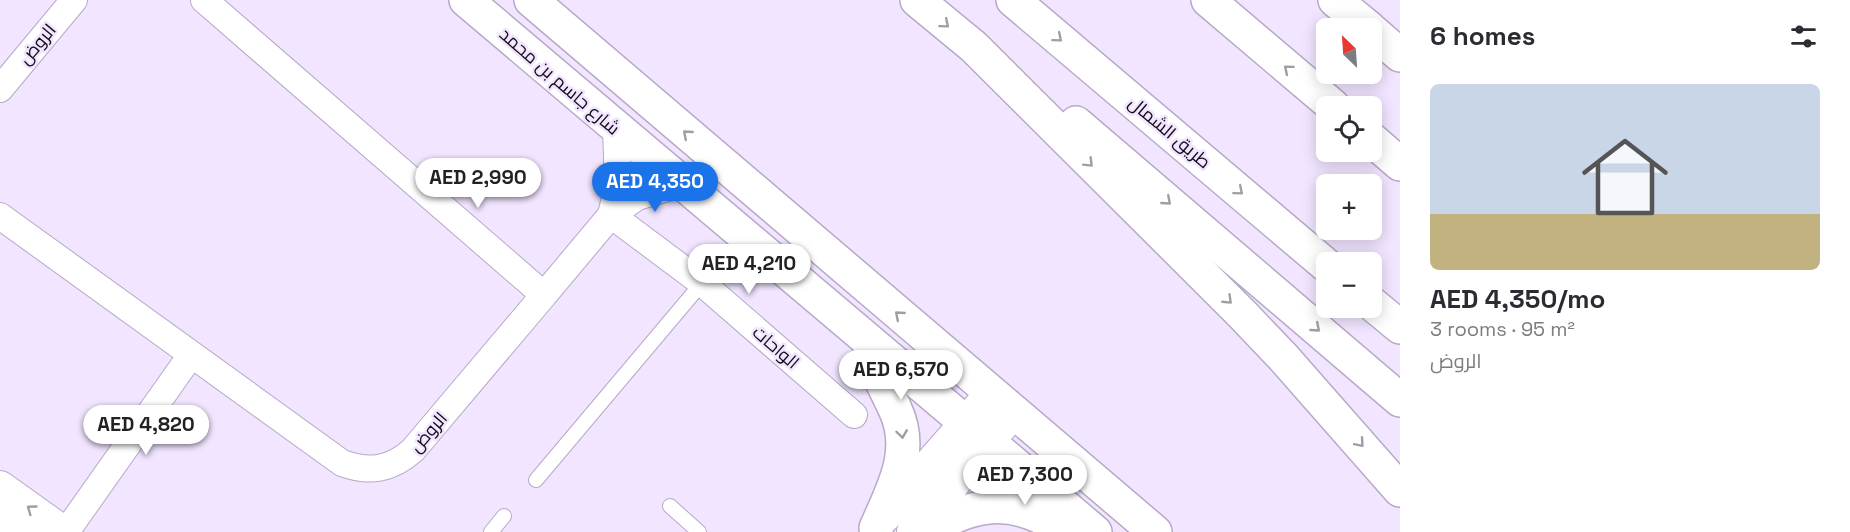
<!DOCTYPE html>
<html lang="en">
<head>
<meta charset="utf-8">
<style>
	:root { --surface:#fff; --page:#f2f2f3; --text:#2b2b33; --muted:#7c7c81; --line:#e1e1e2; --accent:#1a73e8 }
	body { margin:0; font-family:"Space Grotesk",Cairo,sans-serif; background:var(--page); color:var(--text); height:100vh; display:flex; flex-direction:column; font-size:22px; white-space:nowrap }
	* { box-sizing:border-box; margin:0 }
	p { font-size:20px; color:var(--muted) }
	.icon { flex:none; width:33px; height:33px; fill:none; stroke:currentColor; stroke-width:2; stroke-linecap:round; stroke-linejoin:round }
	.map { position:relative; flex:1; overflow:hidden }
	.details { display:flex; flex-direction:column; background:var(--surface); width:450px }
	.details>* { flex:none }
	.needle { width:39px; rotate:335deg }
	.buttons { position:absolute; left:1316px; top:18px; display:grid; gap:12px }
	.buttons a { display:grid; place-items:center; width:66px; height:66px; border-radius:9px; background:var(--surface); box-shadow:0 3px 15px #0003; font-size:30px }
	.price { position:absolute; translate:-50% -51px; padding:0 14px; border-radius:21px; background:#fff; color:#222; font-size:20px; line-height:39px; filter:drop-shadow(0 2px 3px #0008) }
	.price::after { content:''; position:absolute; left:50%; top:36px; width:18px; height:14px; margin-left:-9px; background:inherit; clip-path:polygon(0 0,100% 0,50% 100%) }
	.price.on { background:var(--accent); color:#fff }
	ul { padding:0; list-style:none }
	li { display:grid; align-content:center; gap:12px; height:318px; padding:0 30px }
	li+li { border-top:2px solid var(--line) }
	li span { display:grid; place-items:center; height:186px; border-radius:9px; color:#555 }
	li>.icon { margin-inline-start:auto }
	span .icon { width:108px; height:108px; fill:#fffc; stroke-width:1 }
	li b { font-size:26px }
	h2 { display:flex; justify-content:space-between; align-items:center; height:72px; padding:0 30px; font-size:26px }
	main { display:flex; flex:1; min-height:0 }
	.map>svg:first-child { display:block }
</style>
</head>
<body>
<main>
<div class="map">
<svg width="1400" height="532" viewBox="0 0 1400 532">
	<rect width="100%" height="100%" fill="#f1e5ff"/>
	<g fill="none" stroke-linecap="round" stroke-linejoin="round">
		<g stroke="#b7a9c7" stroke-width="16">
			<path id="service" d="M 536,480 L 702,283
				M 670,506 L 699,532
				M 491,532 L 504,516"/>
		</g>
		<g stroke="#b7a9c7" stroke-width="28">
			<path id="minor" d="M 0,89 L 74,0
				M 611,215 L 702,283 L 854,415
				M 611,215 L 618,184 L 616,129
				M 0,216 L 342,463 C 369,473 391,470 413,450 L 544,295 L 204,0
				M 544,295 L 611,215 L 637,197 L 684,183
				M 66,532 L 191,355"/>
		</g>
		<g stroke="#b7a9c7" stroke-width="34">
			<path id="tertiary" d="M 0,487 L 63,532
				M 884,517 L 991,394
				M 0,518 L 20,532
				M 913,532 L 1013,412"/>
		</g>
		<g stroke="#b7a9c7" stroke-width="36">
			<path id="secondary" d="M 466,0 L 1095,532
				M 531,0 L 1155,532
				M 868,340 C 873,367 884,385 895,409 C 915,451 893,489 876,528
				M 925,532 C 961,510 995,497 1036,515 C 1050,521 1062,528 1076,532"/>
		</g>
		<g stroke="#b7a9c7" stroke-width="36">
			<path id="motorway" d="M 917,0 L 974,47 L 1242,314 L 1283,357 L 1400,490
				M 1013,0 L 1326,265
				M 1208,0 L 1333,106
				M 1335,0 L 1369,28
				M 1371,30 L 1400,55
				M 1076,123 L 1400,400
				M 1371,139 L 1400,164
				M 1371,303 L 1400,327"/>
		</g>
		<use href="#service" stroke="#fff" stroke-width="14"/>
		<use href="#minor" stroke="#fff" stroke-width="26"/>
		<use href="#tertiary" stroke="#fff" stroke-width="32"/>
		<use href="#secondary" stroke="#fff" stroke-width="33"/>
		<use href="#motorway" stroke="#fff" stroke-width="33"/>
	</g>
	<defs><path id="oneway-chevron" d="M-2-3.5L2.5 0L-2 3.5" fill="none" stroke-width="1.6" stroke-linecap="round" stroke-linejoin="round" transform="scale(1.5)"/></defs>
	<g stroke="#a09ea2">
		<use href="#oneway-chevron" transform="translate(945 24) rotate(40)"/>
		<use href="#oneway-chevron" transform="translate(1058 38) rotate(40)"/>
		<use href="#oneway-chevron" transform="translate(1288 69) rotate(-140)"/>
		<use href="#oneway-chevron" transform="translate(687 134) rotate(-139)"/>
		<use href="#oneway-chevron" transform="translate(1089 163) rotate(45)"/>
		<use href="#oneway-chevron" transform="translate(1239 191) rotate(40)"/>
		<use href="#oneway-chevron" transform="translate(1167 201) rotate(41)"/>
		<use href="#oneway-chevron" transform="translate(1228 300) rotate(44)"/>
		<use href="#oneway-chevron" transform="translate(899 315) rotate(-139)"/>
		<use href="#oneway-chevron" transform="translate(1316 328) rotate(41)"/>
		<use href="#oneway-chevron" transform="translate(902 434) rotate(82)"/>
		<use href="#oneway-chevron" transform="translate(1360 443) rotate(49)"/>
		<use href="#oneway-chevron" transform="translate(31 509) rotate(-144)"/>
	</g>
	<g text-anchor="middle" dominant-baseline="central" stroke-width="5" stroke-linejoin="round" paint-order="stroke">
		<g font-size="18" fill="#110c16" stroke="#f1e5ff">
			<text transform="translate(37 44) rotate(-50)">الروض</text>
			<text transform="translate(560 81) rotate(41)">شارع جاسم بن محمد</text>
			<text transform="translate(1170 132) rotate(40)">طريق الشمال</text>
			<text transform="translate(776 347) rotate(41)">الواحات</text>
			<text transform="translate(428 432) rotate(-49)">الروض</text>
		</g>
	</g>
</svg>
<div class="buttons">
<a><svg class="needle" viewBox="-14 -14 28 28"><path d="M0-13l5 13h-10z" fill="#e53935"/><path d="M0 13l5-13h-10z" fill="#7c7c81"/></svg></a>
<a><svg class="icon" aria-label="locate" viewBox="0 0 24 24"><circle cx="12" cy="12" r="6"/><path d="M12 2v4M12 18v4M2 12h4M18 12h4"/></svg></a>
<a>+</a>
<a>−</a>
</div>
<b class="price" style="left:478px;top:209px">AED 2,990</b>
<b class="price on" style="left:655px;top:213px">AED 4,350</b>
<b class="price" style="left:749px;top:295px">AED 4,210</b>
<b class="price" style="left:901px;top:401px">AED 6,570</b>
<b class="price" style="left:146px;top:456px">AED 4,820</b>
<b class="price" style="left:1025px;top:506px">AED 7,300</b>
</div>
<section class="details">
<h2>6 homes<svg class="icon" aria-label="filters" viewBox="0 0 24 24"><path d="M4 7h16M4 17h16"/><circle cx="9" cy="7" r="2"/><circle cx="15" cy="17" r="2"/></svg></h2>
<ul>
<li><span style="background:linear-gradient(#c9d6e8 70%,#c2b280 0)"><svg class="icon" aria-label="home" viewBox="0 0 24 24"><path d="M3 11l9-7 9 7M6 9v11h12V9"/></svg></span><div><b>AED 4,350/mo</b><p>3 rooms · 95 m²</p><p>الروض</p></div></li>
</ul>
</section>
</main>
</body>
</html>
